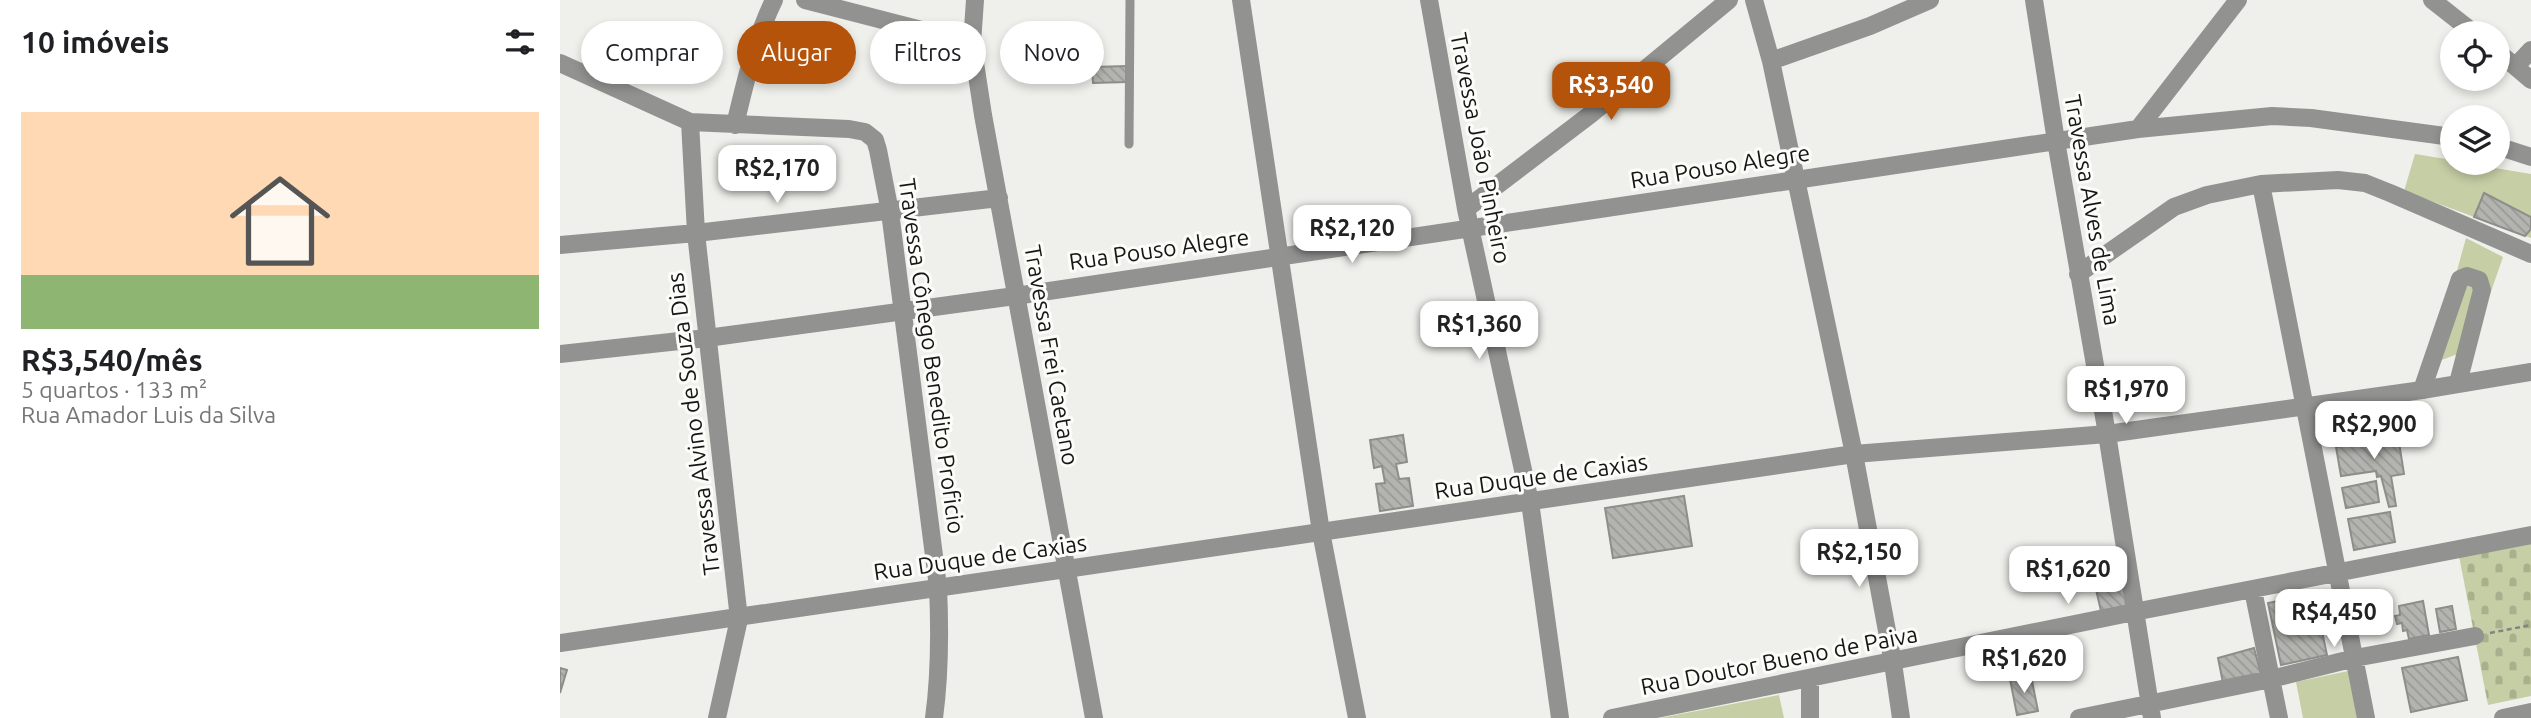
<!DOCTYPE html>
<html lang="pt">
<head>
<meta charset="utf-8">
<style>
	:root { --surface:#fff; --page:#f2f2f2; --text:#202124; --muted:#757577; --line:#e0e0e0; --accent:#b45309 }
	body { margin:0; font-family:Ubuntu,sans-serif; background:var(--page); color:var(--text); height:100vh; display:flex; flex-direction:column; font-size:26px; white-space:nowrap }
	* { box-sizing:border-box; margin:0 }
	p { font-size:23px; color:var(--muted) }
	.icon { flex:none; width:38px; height:38px; fill:none; stroke:currentColor; stroke-width:2; stroke-linecap:round; stroke-linejoin:round }
	.map { position:relative; flex:1; overflow:hidden }
	.drawer { display:flex; flex-direction:column; background:var(--surface); width:560px }
	.drawer>* { flex:none }
	.guide { position:absolute; left:21px; top:21px; width:665px; height:63px; display:flex; gap:14px }
	.fabs { position:absolute; left:1880px; top:21px; display:grid; gap:14px }
	.fabs a { display:grid; place-items:center; width:70px; height:70px; border-radius:50%; background:var(--surface); box-shadow:0 4px 10px #0003; font-size:35px }
	.price { position:absolute; translate:-50% -60px; padding:0 16px; border-radius:14px; background:#fff; color:#222; font-size:23px; line-height:46px; filter:drop-shadow(0 2px 4px #0008) }
	.price::after { content:''; position:absolute; left:50%; top:42px; width:21px; height:16px; margin-left:-10px; background:inherit; clip-path:polygon(0 0,100% 0,50% 100%) }
	.price.active { background:var(--accent); color:#fff }
	ul { padding:0; list-style:none }
	li { display:grid; align-content:center; gap:14px; height:371px; padding:0 21px }
	li+li { border-top:2px solid var(--line) }
	li span { display:grid; place-items:center; height:217px; border-radius:0px; color:#555 }
	li>.icon { margin-inline-start:auto }
	span .icon { width:126px; height:126px; fill:#fffc; stroke-width:1 }
	li b { font-size:30px }
	h2 { display:flex; justify-content:space-between; align-items:center; height:84px; padding:0 21px; font-size:30px }
	.pill { padding:0 24px; border-radius:32px; background:var(--surface); box-shadow:0 4px 10px #0003; font-size:24px; line-height:63px }
	.pill.active { background:var(--accent); color:#fff }
	main { display:flex; flex:1; min-height:0 }
	.map>svg:first-child { display:block }
</style>
</head>
<body>
<main>
<section class="drawer">
<h2>10 imóveis<svg class="icon" aria-label="filters" viewBox="0 0 24 24"><path d="M4 7h16M4 17h16"/><circle cx="9" cy="7" r="2"/><circle cx="15" cy="17" r="2"/></svg></h2>
<ul>
<li><span style="background:linear-gradient(#ffd9b3 75%,#8fb573 0)"><svg class="icon" aria-label="home" viewBox="0 0 24 24"><path d="M3 11l9-7 9 7M6 9v11h12V9"/></svg></span><div><b>R$3,540/mês</b><p>5 quartos · 133 m²</p><p>Rua Amador Luis da Silva</p></div></li>
</ul>
</section>
<div class="map">
<svg width="1971" height="718" viewBox="0 0 1971 718">
	<defs>
		<pattern id="cemetery-stones" width="16" height="16" patternUnits="userSpaceOnUse" patternTransform="scale(1.75)"><rect width="16" height="16" fill="#c6cea5"/><path d="M2 7V4a2 2 0 0 1 4 0v3zM10 15v-3a2 2 0 0 1 4 0v3z" fill="#a9b08d"/></pattern>
		<pattern id="building-back-hatch" width="6" height="6" patternUnits="userSpaceOnUse" patternTransform="scale(1.75)"><rect width="6" height="6" fill="#b3b4af"/><path d="M-1 5l2 2M0 0l6 6M5-1l2 2" fill="none" stroke="#999a96"/></pattern>
	</defs>
	<rect width="100%" height="100%" fill="#eff0eb"/>
	<path fill="#c6cea5" d="M 1855,154 L 1892,160 L 1892,163 L 1905,163 L 1971,174 L 1971,238 L 1844,191 Z
		M 1906,238 L 1943,257 L 1911,349 L 1871,364 Z
		M 1788,671 L 1798,718 L 1743,718 L 1736,682 Z
		M 1219,695 L 1224,718 L 1100,718 Z"/>
	<path fill="url(#cemetery-stones)" d="M 1971,542 L 1971,696 L 1928,705 L 1899,556 Z"/>
	<path fill="url(#building-back-hatch)" stroke="#8d8e8a" stroke-width="2" d="M 567,66 L 567,82 L 533,83 L 532,67 Z
		M 1924,193 L 1971,217 L 1971,229 L 1965,236 L 1914,217 Z
		M 843,435 L 847,462 L 836,464 L 839,479 L 849,478 L 853,506 L 820,511 L 816,484 L 825,483 L 822,466 L 814,468 L 810,440 Z
		M 1838,436 L 1844,474 L 1831,476 L 1836,506 L 1829,507 L 1821,476 L 1817,477 L 1816,471 L 1781,476 L 1776,447 Z
		M 1816,481 L 1819,502 L 1786,508 L 1782,488 Z
		M 1124,496 L 1132,546 L 1053,558 L 1045,508 Z
		M 1830,512 L 1835,542 L 1794,550 L 1788,519 Z
		M 1568,567 L 1574,612 L 1541,611 L 1531,568 Z
		M 1754,594 L 1767,655 L 1721,665 L 1708,603 Z
		M 1863,601 L 1869,635 L 1849,639 L 1847,630 L 1843,631 L 1842,623 L 1837,624 L 1835,616 L 1840,615 L 1839,606 Z
		M 1892,606 L 1896,629 L 1880,632 L 1876,609 Z
		M 1694,648 L 1701,674 L 1664,688 L 1658,658 Z
		M 1898,657 L 1907,700 L 1851,712 L 1842,668 Z
		M 0,668 L 7,670 L 0,693 Z
		M 1471,676 L 1478,711 L 1457,715 L 1450,679 Z"/>
	<g fill="none" stroke-linecap="round" stroke-linejoin="round">
		<path stroke="#838481" stroke-width="2.5" stroke-dasharray="5 3.5" stroke-linecap="butt" d="M 1930,633 L 1971,625"/>
		<path stroke="#929391" stroke-width="9" d="M 569,144 L 570,0"/>
		<path stroke="#929391" stroke-width="18" d="M 245,0 L 412,43
			M 415,0 L 412,43 L 423,115 L 534,718
			M 681,0 L 761,532 L 797,718
			M 869,0 L 906,209 L 970,502 L 1000,718
			M 1194,0 L 1211,61 L 1294,454
			M 1474,0 L 1496,141 L 1547,434 L 1592,718
			M 1872,0 L 1914,33
			M 1937,51 L 1971,80
			M 1211,61 L 1310,26 L 1370,0
			M 0,63 L 130,122 L 289,129 L 305,132 L 315,140 L 318,150 L 330,212 L 378,587 C 380,631 380,674 374,718
			M 1956,66 L 1971,50
			M 130,122 L 136,233 L 179,619 L 157,718
			M 175,125 C 185,83 195,39 214,0
			M 1578,129 L 1678,0
			M 1937,146 L 1971,157
			M 1701,184 L 1806,718
			M 906,209 L 1031,114 L 1169,0
			M 0,245 L 136,233 L 439,198
			M 1518,274 L 1614,207 L 1647,195 L 1701,184 L 1778,180 L 1805,183 L 1830,193 L 1971,254
			M 0,354 L 147,338 L 455,296 L 1578,129 L 1712,116 L 1751,118 L 1892,137
			M 1862,390 L 1900,279 L 1907,276 L 1919,280 L 1922,290 L 1898,383
			M 1693,590 L 1719,718
			M 1250,679 L 1250,718
			M 1052,718 L 1574,612 L 1971,535
			M 1519,718 L 1711,679 L 1795,658 L 1915,636
			M 1943,718 L 1971,712"/>
		<path stroke="#929391" stroke-width="18" d="M 1294,454 L 1333,663 L 1341,718
			M 0,643 L 1294,454 L 1547,434 L 1862,390 L 1971,372"/>
	</g>
	<g text-anchor="middle" dominant-baseline="central" stroke-width="6" stroke-linejoin="round" paint-order="stroke">
		<g font-size="23" fill="#161715" stroke="#fcfdf8">
			<text transform="translate(921 148) rotate(79)">Travessa João Pinheiro</text>
			<text transform="translate(1160 166) rotate(-9)">Rua Pouso Alegre</text>
			<text transform="translate(1533 210) rotate(80)">Travessa Alves de Lima</text>
			<text transform="translate(599 249) rotate(-8)">Rua Pouso Alegre</text>
			<text transform="translate(492 355) rotate(80)">Travessa Frei Caetano</text>
			<text transform="translate(372 356) rotate(82)">Travessa Cônego Benedito Proficio</text>
			<text transform="translate(133 424) rotate(-97)">Travessa Alvino de Souza Dias</text>
			<text transform="translate(981 476) rotate(-8)">Rua Duque de Caxias</text>
			<text transform="translate(420 557) rotate(-8)">Rua Duque de Caxias</text>
			<text transform="translate(1219 660) rotate(-11)">Rua Doutor Bueno de Paiva</text>
		</g>
	</g>
</svg>
<div class="fabs">
<a><svg class="icon" aria-label="locate" viewBox="0 0 24 24"><circle cx="12" cy="12" r="6"/><path d="M12 2v4M12 18v4M2 12h4M18 12h4"/></svg></a>
<a><svg class="icon" aria-label="layers" viewBox="0 0 24 24"><path d="M12 4l9 5-9 5-9-5zM3 14l9 5 9-5"/></svg></a>
</div>
<b class="price active" style="left:1051px;top:122px">R$3,540</b>
<b class="price" style="left:217px;top:205px">R$2,170</b>
<b class="price" style="left:792px;top:265px">R$2,120</b>
<b class="price" style="left:919px;top:361px">R$1,360</b>
<b class="price" style="left:1566px;top:426px">R$1,970</b>
<b class="price" style="left:1814px;top:461px">R$2,900</b>
<b class="price" style="left:1299px;top:589px">R$2,150</b>
<b class="price" style="left:1508px;top:606px">R$1,620</b>
<b class="price" style="left:1774px;top:649px">R$4,450</b>
<b class="price" style="left:1464px;top:695px">R$1,620</b>
<div class="guide">
<a class="pill">Comprar</a>
<a class="pill active">Alugar</a>
<a class="pill">Filtros</a>
<a class="pill">Novo</a>
</div>
</div>
</main>
</body>
</html>
